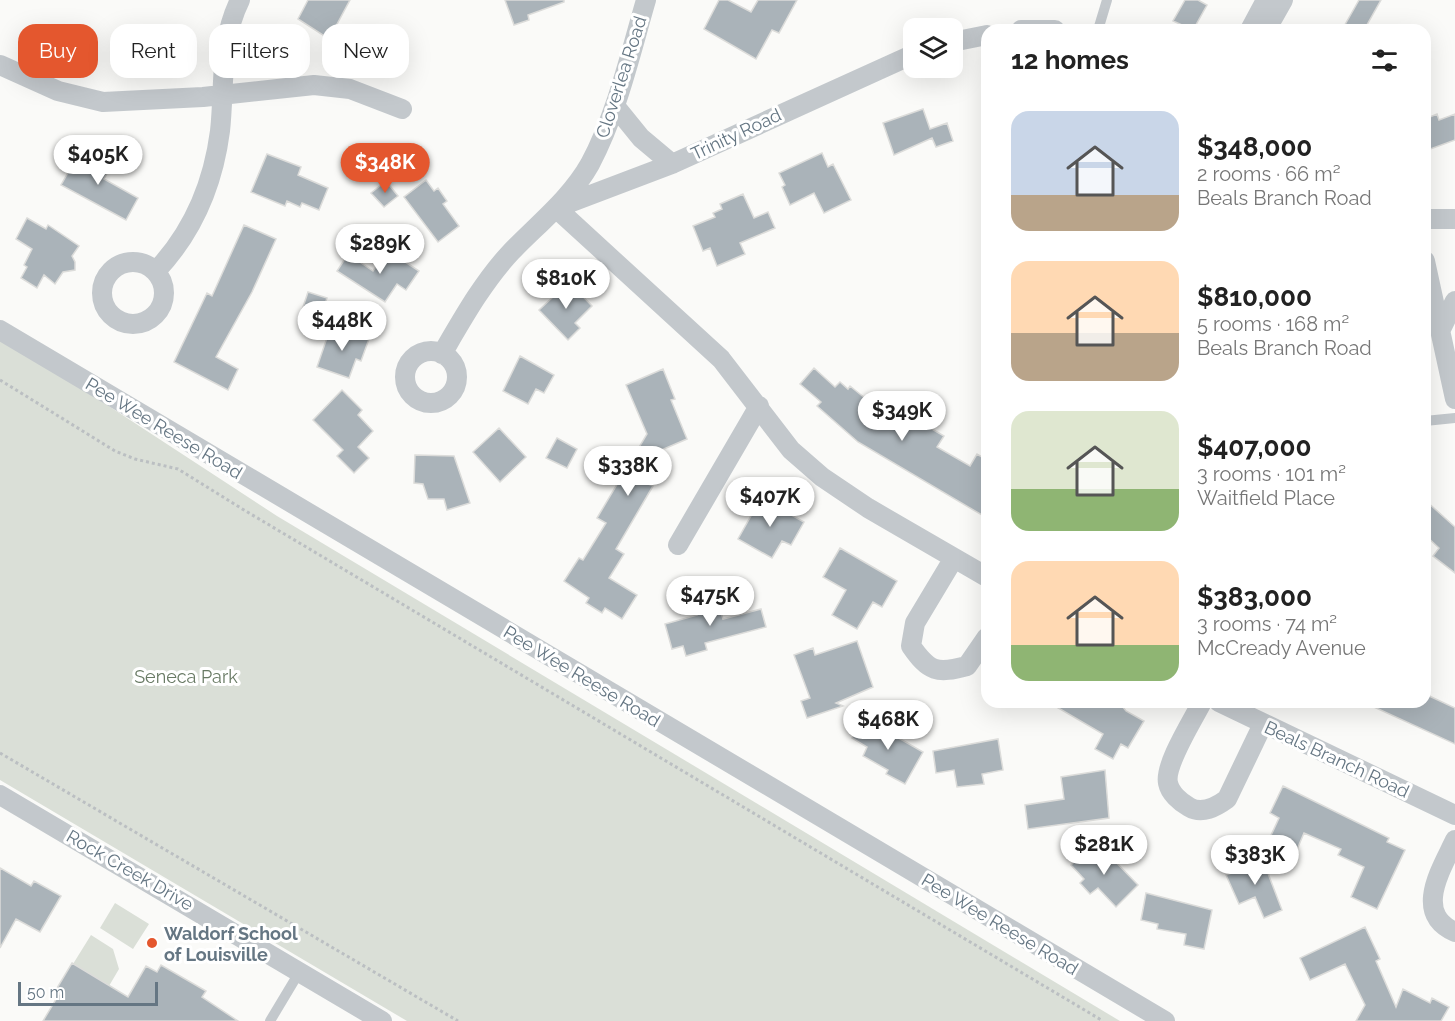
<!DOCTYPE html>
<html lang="en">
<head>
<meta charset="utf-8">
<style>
	:root { --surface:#fff; --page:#f6f6f6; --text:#222; --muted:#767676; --accent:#e4572e }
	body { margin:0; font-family:Raleway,sans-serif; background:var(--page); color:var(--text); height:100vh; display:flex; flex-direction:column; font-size:22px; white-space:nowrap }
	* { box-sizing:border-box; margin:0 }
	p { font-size:20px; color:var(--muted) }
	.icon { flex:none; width:33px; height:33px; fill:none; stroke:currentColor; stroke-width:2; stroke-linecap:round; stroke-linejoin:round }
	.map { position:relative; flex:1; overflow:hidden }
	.sheet { position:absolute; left:981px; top:24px; width:450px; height:684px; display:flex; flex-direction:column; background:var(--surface); border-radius:18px; box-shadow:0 6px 24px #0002 }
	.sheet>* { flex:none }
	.guide { position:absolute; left:18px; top:24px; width:570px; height:54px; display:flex; gap:12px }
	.controls { position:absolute; left:903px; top:18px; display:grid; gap:12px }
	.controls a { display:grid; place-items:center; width:60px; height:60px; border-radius:12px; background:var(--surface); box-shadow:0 6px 24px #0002; font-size:30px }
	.scale { position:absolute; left:18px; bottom:15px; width:140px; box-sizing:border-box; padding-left:6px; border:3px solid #657683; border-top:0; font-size:16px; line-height:21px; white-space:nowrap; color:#657683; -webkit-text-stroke:4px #fff; paint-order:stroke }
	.price { position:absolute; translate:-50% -51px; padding:0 14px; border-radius:21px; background:#fff; color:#222; font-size:20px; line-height:39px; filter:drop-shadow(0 2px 3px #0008) }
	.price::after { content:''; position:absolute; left:50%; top:36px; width:18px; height:14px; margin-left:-9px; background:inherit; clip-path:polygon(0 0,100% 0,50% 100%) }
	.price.on { background:var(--accent); color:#fff }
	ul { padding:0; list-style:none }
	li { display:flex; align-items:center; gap:18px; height:150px; padding:0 30px }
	li span { display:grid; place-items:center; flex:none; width:168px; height:120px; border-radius:18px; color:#555 }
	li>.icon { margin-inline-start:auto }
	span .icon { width:72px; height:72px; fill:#fffc; stroke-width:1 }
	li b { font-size:26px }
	h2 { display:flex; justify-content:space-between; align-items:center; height:72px; padding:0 30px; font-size:26px }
	.pill { padding:0 21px; border-radius:18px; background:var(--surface); box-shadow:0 6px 24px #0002; font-size:21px; line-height:54px }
	.pill.on { background:var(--accent); color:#fff }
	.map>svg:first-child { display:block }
</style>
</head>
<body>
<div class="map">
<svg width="1455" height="1021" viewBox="0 0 1455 1021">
	<rect width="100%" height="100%" fill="#fafaf8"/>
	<path fill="#dadfd7" d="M 0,335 L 277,516 L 1120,1021 L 407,1021 L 0,780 Z
		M 115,903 L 149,924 L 133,949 L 100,928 Z
		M 91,935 L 113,949 L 119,969 L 109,986 L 73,964 Z"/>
	<path fill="#aab3b9" stroke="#dcdcda" stroke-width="1.5" d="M 308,0 L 350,0 L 329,39 L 298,19 Z
		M 505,0 L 564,0 L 564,2 L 528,15 L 529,20 L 514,25 Z
		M 719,0 L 728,0 L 751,12 L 758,0 L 797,0 L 779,33 L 772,30 L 756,59 L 704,29 Z
		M 1185,0 L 1198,0 L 1207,5 L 1193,30 L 1173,21 Z
		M 1359,0 L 1381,0 L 1364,30 L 1342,30 Z
		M 923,109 L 930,129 L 947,123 L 953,141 L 936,147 L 932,138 L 894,155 L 883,123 Z
		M 1437,114 L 1439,120 L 1455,114 L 1455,140 L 1425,151 L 1425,119 Z
		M 81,150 L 111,166 L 104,179 L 138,198 L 126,220 L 61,185 Z
		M 822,153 L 828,167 L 833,164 L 851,200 L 824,213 L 814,193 L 790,205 L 782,187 L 785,185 L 779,173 Z
		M 267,154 L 301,167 L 298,175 L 328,188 L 319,210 L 302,203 L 300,207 L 287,201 L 285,206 L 251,192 Z
		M 426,180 L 434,191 L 438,188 L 447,201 L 443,204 L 459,226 L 438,242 L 404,197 Z
		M 386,181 L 398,196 L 384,207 L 371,193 Z
		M 743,194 L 754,218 L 768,212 L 775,228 L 740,243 L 745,254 L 717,266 L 710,248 L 703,251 L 693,226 L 715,217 L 713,213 L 722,209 L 720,204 Z
		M 27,218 L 46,229 L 48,225 L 79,246 L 72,256 L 75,262 L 75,270 L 63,272 L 55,284 L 44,275 L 37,288 L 21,278 L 27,267 L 24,265 L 32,249 L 16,239 Z
		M 244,225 L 276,239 L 252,292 L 216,357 L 238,369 L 228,390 L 174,362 L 207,293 L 212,296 Z
		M 387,250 L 419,271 L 406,290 L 397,284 L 385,302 L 337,271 L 348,254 L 373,271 Z
		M 569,282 L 592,306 L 575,323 L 580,328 L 568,340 L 539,310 Z
		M 308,292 L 327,298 L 320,320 L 301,313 Z
		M 331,326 L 369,339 L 361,361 L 356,359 L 349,378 L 317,367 Z
		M 520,356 L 554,375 L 544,393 L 536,389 L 528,404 L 503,391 Z
		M 814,368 L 835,387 L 840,382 L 848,389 L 850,386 L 881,411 L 886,402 L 944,436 L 937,447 L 970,466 L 977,454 L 987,460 L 987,518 L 858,442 L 817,406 L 821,402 L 800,384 Z
		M 663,369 L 675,399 L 671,400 L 687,439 L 645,457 L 659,465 L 648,484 L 653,486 L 616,549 L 624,554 L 609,578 L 637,595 L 622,619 L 605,608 L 602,613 L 586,603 L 589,598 L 564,581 L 579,558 L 583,560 L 606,523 L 597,518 L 647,434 L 626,385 Z
		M 342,390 L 362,410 L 358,415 L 373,431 L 358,447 L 369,458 L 354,473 L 337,456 L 343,450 L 313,420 Z
		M 499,428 L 526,457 L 500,482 L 473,452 Z
		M 557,438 L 577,449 L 567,468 L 546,458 Z
		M 415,455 L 454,456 L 470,503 L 447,510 L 444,499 L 428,499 L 423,484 L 414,483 Z
		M 761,498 L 804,522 L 791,545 L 782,541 L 772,558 L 738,539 Z
		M 1425,500 L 1455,527 L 1455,573 L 1433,556 L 1439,548 L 1425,535 Z
		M 840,548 L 897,581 L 882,607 L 873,602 L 857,629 L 832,615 L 846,590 L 823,577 Z
		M 717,598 L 723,619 L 761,609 L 766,627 L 705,643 L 707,650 L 686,656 L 683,646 L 672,649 L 665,624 L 697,615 L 691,605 Z
		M 857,641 L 873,687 L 836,703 L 843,706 L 807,718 L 801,701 L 810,698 L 794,655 L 813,648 L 815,655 Z
		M 1425,694 L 1455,708 L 1455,744 L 1363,702 L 1425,702 Z
		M 1048,702 L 1119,702 L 1126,711 L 1144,721 L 1128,748 L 1121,744 L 1113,759 L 1095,749 L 1103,734 Z
		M 864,718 L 923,752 L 905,784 L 886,774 L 888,770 L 863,756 L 867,747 L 852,738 Z
		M 998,739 L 1003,770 L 982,774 L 984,784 L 957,787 L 954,770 L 936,773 L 933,751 Z
		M 1105,770 L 1109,818 L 1028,829 L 1025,805 L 1064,799 L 1061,777 Z
		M 1283,786 L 1389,838 L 1387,842 L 1405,850 L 1377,909 L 1351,897 L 1364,867 L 1338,855 L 1341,849 L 1304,833 L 1293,859 L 1266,846 L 1279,818 L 1270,813 Z
		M 1091,846 L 1104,860 L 1109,855 L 1138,885 L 1116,907 L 1098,888 L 1090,894 L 1080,883 L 1084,879 L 1071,865 Z
		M 1261,855 L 1282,910 L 1264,918 L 1255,897 L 1239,904 L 1226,875 L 1239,870 L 1237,866 Z
		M 0,868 L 31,886 L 34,881 L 61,896 L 40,932 L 16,919 L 0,948 Z
		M 1146,893 L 1212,910 L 1204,949 L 1184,945 L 1186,934 L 1157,929 L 1158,924 L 1141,920 Z
		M 1365,927 L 1380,959 L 1376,961 L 1396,1007 L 1403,989 L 1430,1003 L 1432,998 L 1449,1007 L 1441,1021 L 1356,1021 L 1365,1005 L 1345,964 L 1310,980 L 1300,958 Z
		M 72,963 L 128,997 L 146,966 L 157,972 L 161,965 L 206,991 L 202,997 L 238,1021 L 43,1021 L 61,991 L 57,988 Z"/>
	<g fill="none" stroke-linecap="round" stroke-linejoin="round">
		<path stroke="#bbbfc2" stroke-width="3" stroke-dasharray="3 3" stroke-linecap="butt" d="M 0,380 L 115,451 L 135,459 L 178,469 L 244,510 L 1103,1021
			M 0,753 L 458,1021"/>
		<path stroke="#c3c8cc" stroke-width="10" d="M 1098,30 L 1107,0
			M 1425,421 L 1455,418
			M 270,1021 L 300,971"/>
		<path stroke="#c3c8cc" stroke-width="20" d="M 1021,30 L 1055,30
			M 1250,30 L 1266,0
			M 1266,30 L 1283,0
			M 952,42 L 987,35
			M 914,54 L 672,164 L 556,208 L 721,359 L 791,450 L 822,477 L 868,508 L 987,577
			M 0,65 L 58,91 L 103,102 L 203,97 L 314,85 L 350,89 L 402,109
			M 615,106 L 641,138 L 672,164
			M 1425,219 L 1455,219
			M 1425,261 L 1455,399
			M102 293a31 31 0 1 1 62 0a31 31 0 1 1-62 0Z
			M 156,271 C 193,232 213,185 220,131 C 225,86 219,42 240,0
			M 1441,329 L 1455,301
			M 0,330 L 1165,1021
			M405 377a26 26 0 1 1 52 0a26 26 0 1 1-52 0Z
			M 442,354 C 463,318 483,282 511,252 C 538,224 571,198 590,164 C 617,113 630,55 646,0
			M 678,545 L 759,406
			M 954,558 L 915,623 L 911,646 C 929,672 937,674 967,666 L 987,637
			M 1202,702 C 1193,720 1164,765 1168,783 C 1170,793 1180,802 1189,807 C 1202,815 1216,807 1227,799 L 1263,724
			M 1219,702 L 1455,815
			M 0,795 L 382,1021
			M 1455,840 C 1441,870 1413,913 1455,932"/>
	</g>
	<circle fill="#e4572e" stroke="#fff" stroke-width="2" cx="152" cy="943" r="6"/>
	<g text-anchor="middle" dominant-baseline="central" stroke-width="6" stroke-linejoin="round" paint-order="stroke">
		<g font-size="18" fill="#657683" stroke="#fff">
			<text transform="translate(621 77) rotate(-72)">Cloverlea Road</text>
			<text transform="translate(736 134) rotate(-25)">Trinity Road</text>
			<text transform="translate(164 428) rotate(31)">Pee Wee Reese Road</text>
			<text transform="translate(582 676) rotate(31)">Pee Wee Reese Road</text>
			<text transform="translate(1337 759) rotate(25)">Beals Branch Road</text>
			<text transform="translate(130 870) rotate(30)">Rock Creek Drive</text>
			<text transform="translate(1000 924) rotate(31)">Pee Wee Reese Road</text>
		</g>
		<g font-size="18" fill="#687a64" stroke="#fff">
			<text x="186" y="676">Seneca Park</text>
		</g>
		<g font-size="18" font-weight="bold" fill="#657683" stroke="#fff" text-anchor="start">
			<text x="164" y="933">Waldorf School<tspan x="164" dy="21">of Louisville</tspan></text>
		</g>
	</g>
</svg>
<div class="controls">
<a><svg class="icon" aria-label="layers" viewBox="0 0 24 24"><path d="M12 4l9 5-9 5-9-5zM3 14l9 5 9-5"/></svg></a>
</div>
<div class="scale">50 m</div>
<b class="price" style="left:98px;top:186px">$405K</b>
<b class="price on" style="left:385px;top:194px">$348K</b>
<b class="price" style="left:380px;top:275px">$289K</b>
<b class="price" style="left:566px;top:310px">$810K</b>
<b class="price" style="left:342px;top:352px">$448K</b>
<b class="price" style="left:902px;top:442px">$349K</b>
<b class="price" style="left:628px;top:497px">$338K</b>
<b class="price" style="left:770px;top:528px">$407K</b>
<b class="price" style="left:710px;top:627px">$475K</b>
<b class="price" style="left:888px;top:751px">$468K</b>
<b class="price" style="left:1104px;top:876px">$281K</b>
<b class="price" style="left:1255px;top:886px">$383K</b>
<div class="guide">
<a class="pill on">Buy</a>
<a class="pill">Rent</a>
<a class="pill">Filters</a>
<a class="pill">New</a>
</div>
<section class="sheet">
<h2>12 homes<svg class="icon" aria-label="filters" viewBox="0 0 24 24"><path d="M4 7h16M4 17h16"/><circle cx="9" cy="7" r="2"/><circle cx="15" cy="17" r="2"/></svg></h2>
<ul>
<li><span style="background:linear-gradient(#c9d6e8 70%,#b9a48a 0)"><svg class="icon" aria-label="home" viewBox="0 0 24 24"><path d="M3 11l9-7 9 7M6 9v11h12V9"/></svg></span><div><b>$348,000</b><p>2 rooms · 66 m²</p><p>Beals Branch Road</p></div></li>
<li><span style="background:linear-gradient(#ffd9b3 60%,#b9a48a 0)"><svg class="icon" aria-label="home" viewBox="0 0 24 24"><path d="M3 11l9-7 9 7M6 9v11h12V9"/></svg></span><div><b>$810,000</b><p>5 rooms · 168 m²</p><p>Beals Branch Road</p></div></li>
<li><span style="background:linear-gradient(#dfe7d0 65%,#8fb573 0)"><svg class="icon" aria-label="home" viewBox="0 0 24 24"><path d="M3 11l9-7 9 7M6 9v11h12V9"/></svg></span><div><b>$407,000</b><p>3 rooms · 101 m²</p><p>Waitfield Place</p></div></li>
<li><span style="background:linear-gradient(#ffd9b3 70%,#8fb573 0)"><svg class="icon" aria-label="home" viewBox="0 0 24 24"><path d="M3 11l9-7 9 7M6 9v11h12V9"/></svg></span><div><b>$383,000</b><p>3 rooms · 74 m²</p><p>McCready Avenue</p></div></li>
</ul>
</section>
</div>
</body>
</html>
